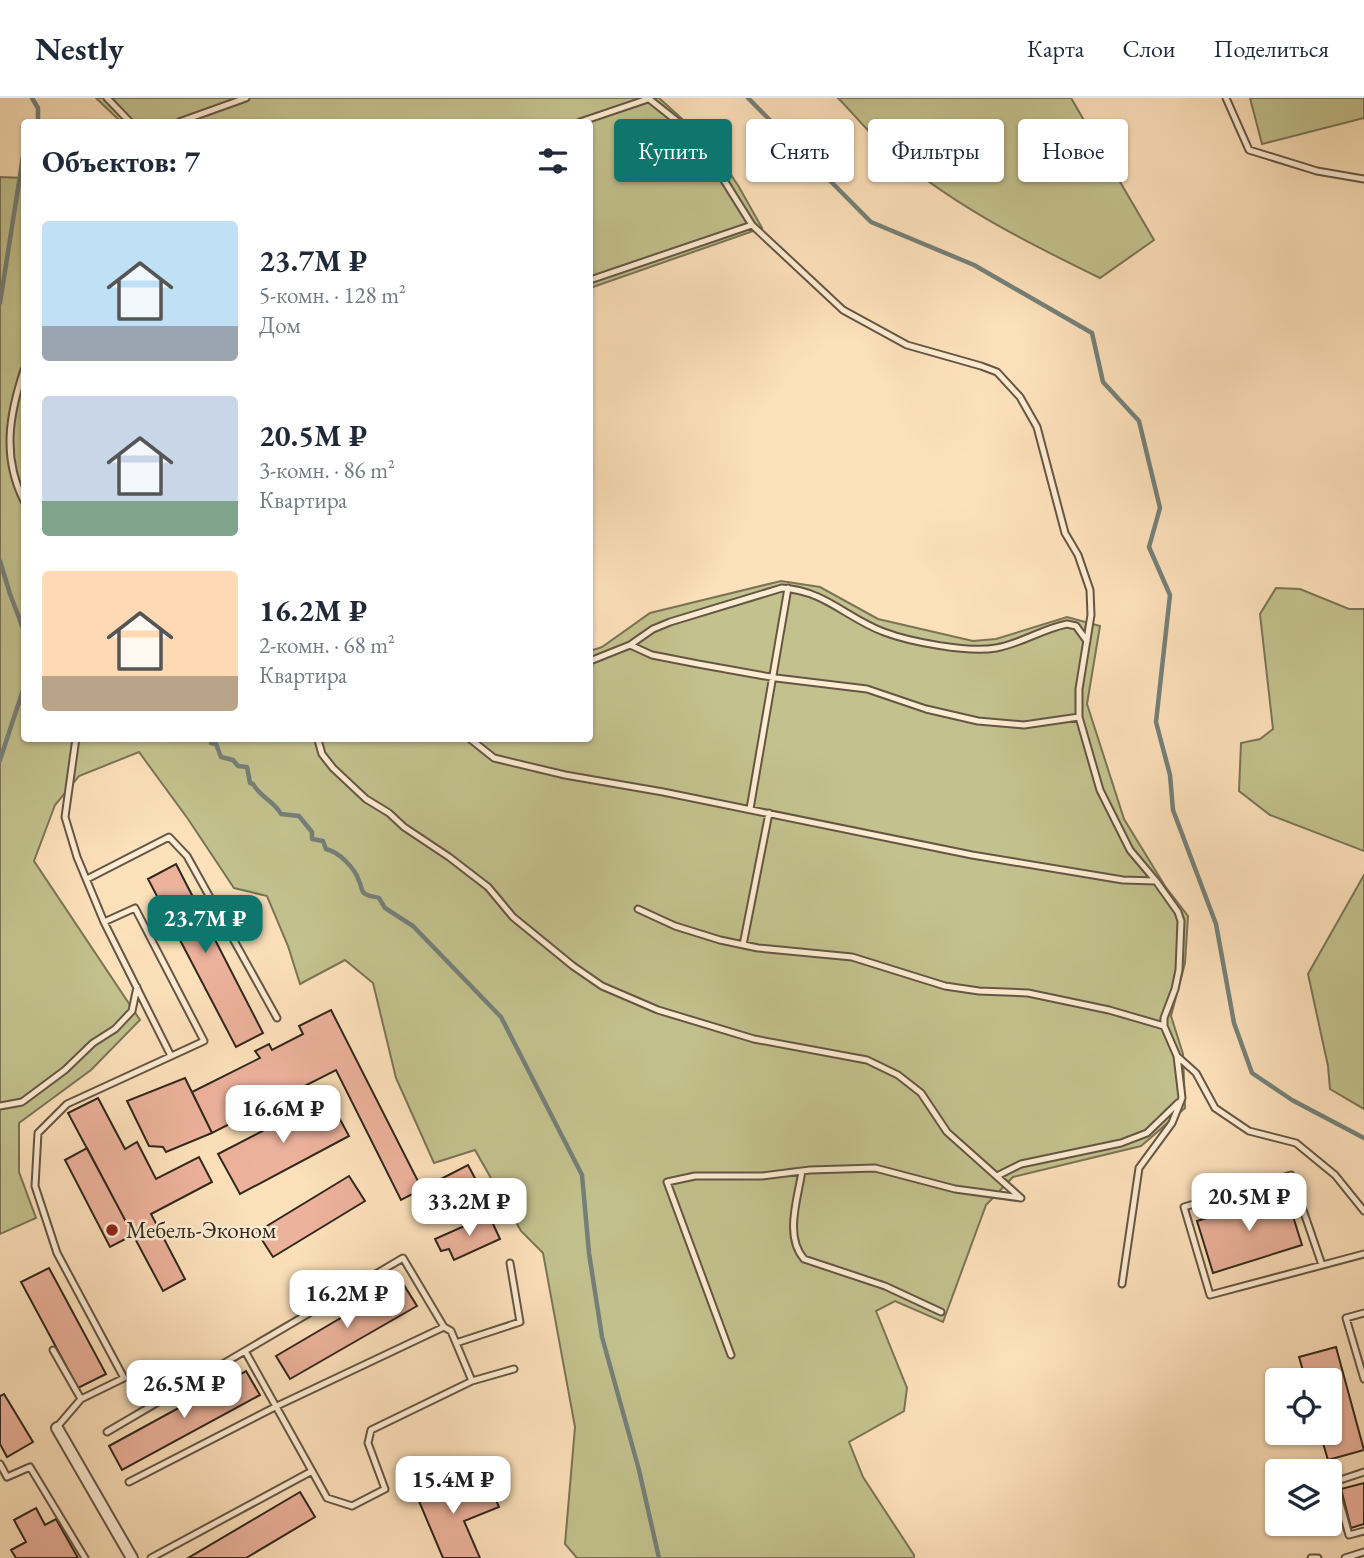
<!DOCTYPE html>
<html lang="ru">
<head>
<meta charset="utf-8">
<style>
	:root { --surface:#fff; --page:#f2f2f3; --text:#1f2937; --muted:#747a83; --line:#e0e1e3; --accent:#0f766e }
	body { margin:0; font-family:"EB Garamond",serif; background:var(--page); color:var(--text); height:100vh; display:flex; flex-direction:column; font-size:26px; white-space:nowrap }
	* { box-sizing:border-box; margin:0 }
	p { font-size:23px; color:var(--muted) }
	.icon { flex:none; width:38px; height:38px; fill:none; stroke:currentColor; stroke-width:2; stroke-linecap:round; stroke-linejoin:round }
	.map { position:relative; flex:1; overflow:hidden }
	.details { position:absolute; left:21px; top:21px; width:572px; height:623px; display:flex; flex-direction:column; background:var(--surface); border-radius:7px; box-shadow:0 2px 5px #0004 }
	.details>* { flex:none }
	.top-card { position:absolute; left:614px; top:21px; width:644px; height:63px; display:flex; gap:14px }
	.fabs { position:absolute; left:1265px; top:1270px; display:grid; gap:14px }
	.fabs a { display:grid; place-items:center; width:77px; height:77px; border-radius:7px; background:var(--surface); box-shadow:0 2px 5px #0004; font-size:35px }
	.price { position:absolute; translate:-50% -60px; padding:0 16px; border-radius:14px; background:#fff; color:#222; font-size:23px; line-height:46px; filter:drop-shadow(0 2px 4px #0008) }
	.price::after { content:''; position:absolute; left:50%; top:42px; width:21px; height:16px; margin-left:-10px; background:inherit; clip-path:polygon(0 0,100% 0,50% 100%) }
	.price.selected { background:var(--accent); color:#fff }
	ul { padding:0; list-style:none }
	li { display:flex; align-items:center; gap:21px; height:175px; padding:0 21px }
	li span { display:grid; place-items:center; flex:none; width:196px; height:140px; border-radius:7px; color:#555 }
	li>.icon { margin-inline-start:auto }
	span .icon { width:84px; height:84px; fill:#fffc; stroke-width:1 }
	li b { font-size:30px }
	h2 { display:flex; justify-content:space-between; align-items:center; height:84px; padding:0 21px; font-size:30px }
	.tag { padding:0 24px; border-radius:7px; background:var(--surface); box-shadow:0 2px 5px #0004; font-size:24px; line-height:63px }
	.tag.selected { background:var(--accent); color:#fff }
	header { display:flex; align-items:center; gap:42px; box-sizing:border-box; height:98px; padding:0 35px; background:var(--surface); border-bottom:2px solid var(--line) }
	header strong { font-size:33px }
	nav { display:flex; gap:38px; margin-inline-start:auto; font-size:24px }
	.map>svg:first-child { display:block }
</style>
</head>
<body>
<header>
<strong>Nestly</strong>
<nav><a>Карта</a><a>Слои</a><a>Поделиться</a></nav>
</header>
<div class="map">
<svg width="1364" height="1460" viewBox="0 0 1364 1460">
	<rect width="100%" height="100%" fill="#fde1bb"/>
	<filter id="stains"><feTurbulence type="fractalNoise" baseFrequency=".00286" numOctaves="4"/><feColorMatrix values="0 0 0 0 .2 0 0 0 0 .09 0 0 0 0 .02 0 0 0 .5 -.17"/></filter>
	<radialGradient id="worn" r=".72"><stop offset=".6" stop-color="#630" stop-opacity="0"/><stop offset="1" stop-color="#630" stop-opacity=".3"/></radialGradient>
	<path fill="#c3c28e" stroke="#7a7456" stroke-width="2" d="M 96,0 L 659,0 L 712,48 L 739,89 L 762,130 L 590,190 L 590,24 L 121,24 Z
		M 838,0 L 1071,0 L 1154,142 L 1100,180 C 1024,143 946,104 882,46 C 866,32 853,15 838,0 Z
		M 1250,0 L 1364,0 L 1364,20 L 1262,46 Z
		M 0,79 L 24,80 L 24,640 L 590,640 L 590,553 L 602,549 L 650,515 L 781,483 L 820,489 L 878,521 L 973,543 L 996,541 L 1067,519 L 1100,528 L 1087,606 L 1124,721 L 1165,788 L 1188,818 L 1185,865 L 1171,918 L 1183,956 L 1185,1010 L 1141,1048 L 1013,1079 L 986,1107 L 943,1224 L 895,1203 L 876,1213 L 907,1290 L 904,1313 L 849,1344 L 863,1379 L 914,1457 L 914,1460 L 577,1460 L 565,1446 L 575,1329 L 543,1155 L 521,1133 L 475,1052 L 434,1065 L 396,980 L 373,885 L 345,862 L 300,886 L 288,848 L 267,798 L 234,790 L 188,721 L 139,654 L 79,678 L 55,707 L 34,763 L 140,922 L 91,972 L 19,1025 L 19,1074 L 36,1120 L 0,1136 Z
		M 1276,490 L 1300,491 L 1349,511 L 1364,511 L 1364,753 L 1270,717 L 1239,693 L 1241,645 L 1260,641 L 1273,631 L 1260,516 Z
		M 1364,777 L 1364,1011 L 1330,991 L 1328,968 L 1308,876 Z"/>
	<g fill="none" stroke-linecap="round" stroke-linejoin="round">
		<path stroke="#748079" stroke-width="4.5" d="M 32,0 L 38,10 L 38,23 L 36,24
			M 748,0 L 871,124 L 974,167 L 1092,235 L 1103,284 L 1139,323 L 1160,410 L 1149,449 L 1170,497 L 1156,624 L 1170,677 L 1173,712 L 1216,826 L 1234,925 L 1252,975 L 1292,1002 L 1364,1040
			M 0,205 L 24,52
			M 0,463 L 10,496 L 24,533
			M 212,640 L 211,645 L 216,646 L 221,659 L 233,662 L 238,668 L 247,669 L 250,685 L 253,686 C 260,699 274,703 281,716 L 299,718 L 312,734 L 312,741 L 323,743 L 326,751 C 339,754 355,770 359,783 C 361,786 361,791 363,794 C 367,799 374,798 379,800 L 385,810 L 413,828 L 501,919 L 582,1077 L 589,1155 L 602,1239 L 639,1372 L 659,1460
			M 0,662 L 24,589"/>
	</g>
	<path fill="#edb29c" stroke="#31271d" stroke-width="2" d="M 176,766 L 263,935 L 236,949 L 148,781 Z
		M 331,912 L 422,1091 L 401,1102 L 336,972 L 212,1035 L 192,994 L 260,960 L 255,953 L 269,946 L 272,952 L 303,936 L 299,928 Z
		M 185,980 L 212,1035 L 166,1054 L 163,1049 L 149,1048 L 127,1003 Z
		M 328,999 L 349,1038 L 240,1096 L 218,1056 Z
		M 98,1000 L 125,1051 L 137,1044 L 156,1081 L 199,1059 L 212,1084 L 151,1116 L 185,1181 L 163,1193 L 68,1015 Z
		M 87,1050 L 133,1137 L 110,1149 L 65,1062 Z
		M 468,1067 L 486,1101 L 453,1119 L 435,1084 Z
		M 349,1078 L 365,1103 L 273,1159 L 257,1134 Z
		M 1286,1096 L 1302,1147 L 1213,1175 L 1197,1123 Z
		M 489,1117 L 500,1141 L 454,1162 L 449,1151 L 441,1153 L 435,1141 Z
		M 49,1170 L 106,1276 L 78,1290 L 21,1184 Z
		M 402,1184 L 417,1208 L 290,1281 L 276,1258 Z
		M 1336,1249 L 1364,1352 L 1328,1362 L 1320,1335 L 1330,1335 L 1330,1283 L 1306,1283 L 1299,1259 Z
		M 246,1273 L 260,1297 L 122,1372 L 109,1348 Z
		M 4,1296 L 33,1344 L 7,1359 L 0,1346 L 0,1298 Z
		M 443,1376 L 455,1403 L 490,1388 L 499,1409 L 464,1423 L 480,1460 L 443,1460 L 413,1389 Z
		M 1364,1385 L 1364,1426 L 1351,1430 L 1341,1391 Z
		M 300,1394 L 315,1419 L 246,1460 L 188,1460 Z
		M 36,1410 L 45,1427 L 56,1421 L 78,1460 L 16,1460 L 11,1452 L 26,1444 L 14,1422 Z"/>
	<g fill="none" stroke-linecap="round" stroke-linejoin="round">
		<g stroke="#645644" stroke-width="9">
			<path id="lane" d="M 107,0 L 130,24
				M 648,0 L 697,39 L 752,127 L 843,212 L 907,247 L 981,268 L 997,274 L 1020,299 L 1037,329 L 1065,435 L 1078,457 L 1090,492 L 1091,517 L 1079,591 L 1079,619
				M 1226,0 L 1249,52 L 1317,73 L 1364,81
				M 179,24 L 246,0
				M 580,24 L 648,1
				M 590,182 L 752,127
				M 24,272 C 9,317 2,359 24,403
				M 630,547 L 652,557 L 698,566 L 776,580 L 867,591 L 926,611 L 978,623 L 1024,627 L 1079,619 L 1100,692 L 1130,752 L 1156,783
				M 590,563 L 630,547 L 653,531 L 670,524 L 782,490 C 826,493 846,520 884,534 C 910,544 969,555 996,550 C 1020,546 1042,531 1067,526 L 1076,528 L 1087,543
				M 76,640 L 65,719 L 77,759 L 104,824
				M 469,640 L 494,660 L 565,677 L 663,694 L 972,757 L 1123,782 L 1156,783 L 1178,814 L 1181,823 L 1179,872 L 1175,891 L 1164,920 L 1164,928 L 1177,958 L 1182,1000 L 1172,1025 L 1139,1070 L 1122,1186
				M 318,642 L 322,656 L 333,670 L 366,701 L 389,715 L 404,729 L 449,759 L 488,789 L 513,819 L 573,868 L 602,888 L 658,912 L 754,941 L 867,962 L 898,977 L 921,995 L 947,1034 L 1021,1100
				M 750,711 L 788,490
				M 87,781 L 169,739 L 187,758 L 277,920
				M 638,811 L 675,828 L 720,842 L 758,850 L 852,859 L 945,888 L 979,893 L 1028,895 L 1109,912 L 1164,928
				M 743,847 L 769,715
				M 1177,958 L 1196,975 L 1215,1010 L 1249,1033 L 1296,1045 L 1335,1077 L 1364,1113
				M 0,1008 L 22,1004 L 65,972 L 93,945 L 115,931 L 132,913 L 137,889
				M 802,1073 C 798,1100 784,1138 804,1161 L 885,1188 L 941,1214
				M 997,1078 L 1021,1066 L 1121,1045 L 1147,1035 L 1178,1005
				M 1322,1167 L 1291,1077 L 1184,1109 L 1210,1197 L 1364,1156
				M 1364,1215 L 1346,1220 L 1364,1281
				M 456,1245 L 520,1224 L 510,1165
				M 53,1252 L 81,1301
				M 731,1257 L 667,1084 L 695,1078 L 762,1078 L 810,1072 L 875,1070 L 955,1091 L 1021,1100
				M 472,1283 L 514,1271
				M 57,1329 L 81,1301 L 124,1280 L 57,1155 L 35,1088 L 38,1035 L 67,1006 L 204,943 L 135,810 L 104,824 L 171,958
				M 107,1334 L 403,1160 L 444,1229 L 451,1233 L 472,1283 L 371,1332 L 368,1345 L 385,1391 L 352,1408 L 327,1400 L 312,1373
				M 0,1366 L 7,1379 L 30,1369 L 85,1460
				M 1364,1374 L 1334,1384 L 1349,1437 L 1364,1433
				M 129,1384 L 277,1308 L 444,1229
				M 151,1460 L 312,1373 L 245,1253
				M 1311,1460 L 1318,1460
				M 1345,1460 L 1364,1454"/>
		</g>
		<g stroke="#645644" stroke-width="14">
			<path id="street" d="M 57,1330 L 132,1460"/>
		</g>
		<use href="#lane" stroke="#feecd3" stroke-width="5"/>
		<use href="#street" stroke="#feecd3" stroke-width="10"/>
	</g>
	<circle fill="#8f2418" stroke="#feecd3" stroke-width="2.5" cx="112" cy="1132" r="7"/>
	<g text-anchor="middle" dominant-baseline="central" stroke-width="5" stroke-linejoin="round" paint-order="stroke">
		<g font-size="23" fill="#31271d" stroke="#feecd3" text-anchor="start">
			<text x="126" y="1132">Мебель-Эконом</text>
		</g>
	</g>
	<rect width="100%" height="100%" filter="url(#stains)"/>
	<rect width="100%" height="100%" fill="url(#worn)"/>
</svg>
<div class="fabs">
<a><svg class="icon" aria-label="locate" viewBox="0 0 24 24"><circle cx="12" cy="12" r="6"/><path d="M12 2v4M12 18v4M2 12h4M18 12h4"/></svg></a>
<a><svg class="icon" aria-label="layers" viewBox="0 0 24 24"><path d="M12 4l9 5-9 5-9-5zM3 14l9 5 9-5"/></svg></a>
</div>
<b class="price selected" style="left:205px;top:857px">23.7M ₽</b>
<b class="price" style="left:283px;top:1047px">16.6M ₽</b>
<b class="price" style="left:1249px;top:1135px">20.5M ₽</b>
<b class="price" style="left:469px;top:1140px">33.2M ₽</b>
<b class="price" style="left:347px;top:1232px">16.2M ₽</b>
<b class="price" style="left:184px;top:1322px">26.5M ₽</b>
<b class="price" style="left:453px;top:1418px">15.4M ₽</b>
<div class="top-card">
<a class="tag selected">Купить</a>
<a class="tag">Снять</a>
<a class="tag">Фильтры</a>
<a class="tag">Новое</a>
</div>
<section class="details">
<h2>Объектов: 7<svg class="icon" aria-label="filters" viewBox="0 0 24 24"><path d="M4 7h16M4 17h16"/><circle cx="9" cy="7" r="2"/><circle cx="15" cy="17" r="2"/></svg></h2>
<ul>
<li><span style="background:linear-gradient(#bfe0f5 75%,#9aa5b1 0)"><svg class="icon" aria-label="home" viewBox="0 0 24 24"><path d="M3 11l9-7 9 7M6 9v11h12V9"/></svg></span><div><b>23.7M ₽</b><p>5-комн. · 128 m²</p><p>Дом</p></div></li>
<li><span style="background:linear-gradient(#c9d6e8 75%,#7fa58c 0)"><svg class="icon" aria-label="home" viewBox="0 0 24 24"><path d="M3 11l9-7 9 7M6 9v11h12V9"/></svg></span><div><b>20.5M ₽</b><p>3-комн. · 86 m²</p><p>Квартира</p></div></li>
<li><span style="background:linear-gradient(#ffd9b3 75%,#b9a48a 0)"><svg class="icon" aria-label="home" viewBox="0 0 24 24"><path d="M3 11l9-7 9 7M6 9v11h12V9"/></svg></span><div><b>16.2M ₽</b><p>2-комн. · 68 m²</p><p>Квартира</p></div></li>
</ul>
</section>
</div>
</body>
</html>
